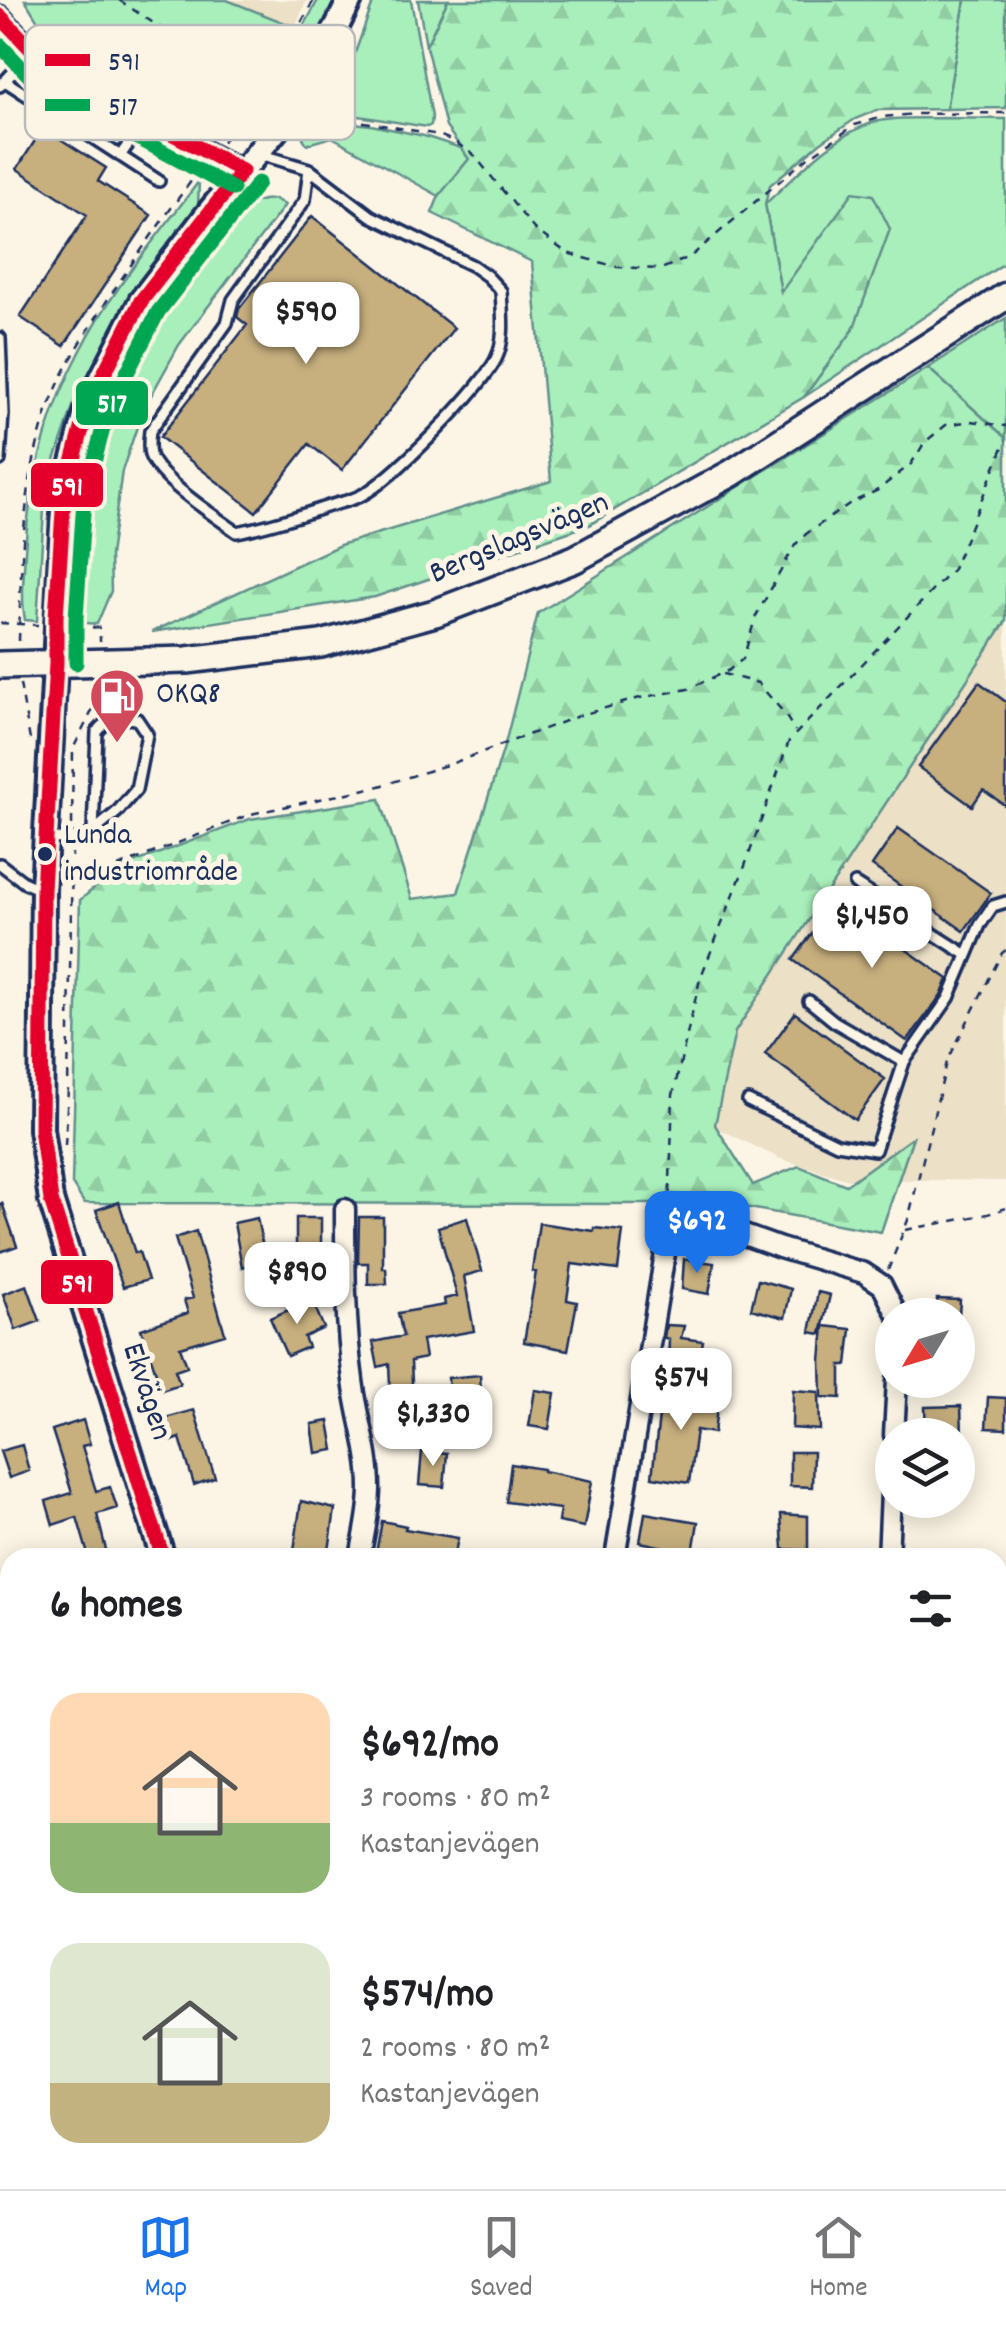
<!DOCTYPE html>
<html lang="en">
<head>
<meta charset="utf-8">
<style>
	:root { --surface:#fff; --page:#f6f6f6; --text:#202124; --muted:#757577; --line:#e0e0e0; --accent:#1a73e8 }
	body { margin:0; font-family:Dekko,sans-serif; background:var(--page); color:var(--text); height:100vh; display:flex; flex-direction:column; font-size:38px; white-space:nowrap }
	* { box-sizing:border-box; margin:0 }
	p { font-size:32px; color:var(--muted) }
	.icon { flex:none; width:55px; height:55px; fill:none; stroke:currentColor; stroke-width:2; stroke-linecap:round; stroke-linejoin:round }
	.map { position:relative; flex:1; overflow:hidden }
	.panel { position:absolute; left:0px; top:1548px; width:1008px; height:642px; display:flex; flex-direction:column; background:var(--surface); border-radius:30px 30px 0 0; box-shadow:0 5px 25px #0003 }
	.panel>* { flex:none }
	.needle { width:65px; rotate:232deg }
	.controls { position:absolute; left:875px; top:1298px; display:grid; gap:20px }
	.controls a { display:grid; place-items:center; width:100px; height:100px; border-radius:50%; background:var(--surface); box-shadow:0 5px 25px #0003; font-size:50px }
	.price { position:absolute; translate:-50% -85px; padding:0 22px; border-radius:20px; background:#fff; color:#222; font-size:32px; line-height:65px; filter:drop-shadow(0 2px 5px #0008) }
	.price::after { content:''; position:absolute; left:50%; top:60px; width:30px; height:22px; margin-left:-15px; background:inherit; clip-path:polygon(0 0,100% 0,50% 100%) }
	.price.on { background:var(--accent); color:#fff }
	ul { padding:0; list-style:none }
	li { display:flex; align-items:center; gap:30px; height:250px; padding:0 50px }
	li span { display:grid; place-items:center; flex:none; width:280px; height:200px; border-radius:30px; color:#555 }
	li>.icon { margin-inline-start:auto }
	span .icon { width:120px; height:120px; fill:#fffc; stroke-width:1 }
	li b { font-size:42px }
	h2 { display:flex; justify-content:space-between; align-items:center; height:120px; padding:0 50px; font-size:42px }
	.tabs { display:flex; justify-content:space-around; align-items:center; height:140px; border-top:2px solid var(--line); background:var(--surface); font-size:28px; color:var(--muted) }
	.tabs a { display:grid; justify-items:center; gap:5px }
	.tabs .on { color:var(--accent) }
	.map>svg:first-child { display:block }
</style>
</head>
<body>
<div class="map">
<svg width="1006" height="2189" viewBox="0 0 1006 2189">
	<defs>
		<pattern id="forest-firs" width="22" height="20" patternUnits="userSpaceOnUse" patternTransform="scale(2.5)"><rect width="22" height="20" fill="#a9efbb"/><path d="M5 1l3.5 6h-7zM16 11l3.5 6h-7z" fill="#91cda3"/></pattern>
	</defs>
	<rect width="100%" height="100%" fill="#fcf5e5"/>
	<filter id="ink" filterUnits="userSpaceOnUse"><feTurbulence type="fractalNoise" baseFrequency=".01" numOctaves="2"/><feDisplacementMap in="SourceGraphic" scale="20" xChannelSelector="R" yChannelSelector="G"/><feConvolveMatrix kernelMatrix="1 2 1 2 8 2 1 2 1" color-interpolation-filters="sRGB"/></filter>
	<g filter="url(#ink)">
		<path fill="#ece0c6" d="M 227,0 L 307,0 L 295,27 Z
			M 1006,620 L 1006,1181 L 846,1179 L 781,1159 L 705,1122 L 729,1027 Z"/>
		<path fill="#a9efbb" stroke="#628f8c" stroke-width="2.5" d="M 25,0 L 227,0 L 295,27 L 266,79 L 227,129 L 69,50 L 41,26 Z
			M 318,0 L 335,0 L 291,87 L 277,77 Z
			M 374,0 L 411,0 L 432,117 L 431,125 L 427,127 L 328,111 L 324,107 L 355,53 Z
			M 418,0 L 448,0 L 426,46 Z
			M 965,0 L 1006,0 L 1006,108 L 946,109 Z
			M 944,118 L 1006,119 L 1006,262 L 804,397 L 853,330 L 781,293 L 765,204 C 797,175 831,136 872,123 C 894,116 921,119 944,118 Z
			M 315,119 L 371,125 L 424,136 L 461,148 L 469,159 L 439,196 L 332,137 L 307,144 L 303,138 Z
			M 199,181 L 198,207 L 112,329 L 76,398 L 55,460 L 44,510 L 37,621 L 25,620 C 21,597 24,574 25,551 C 29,482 48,413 80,352 C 111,290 158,236 199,181 Z
			M 275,199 L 285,205 L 179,345 L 142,412 L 122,471 L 110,555 L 111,591 L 97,624 L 76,622 C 77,573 71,488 91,444 C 95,437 102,432 106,426 C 120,402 131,373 137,346 L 239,207 L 263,200 Z
			M 1006,318 L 1006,438 L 928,368 Z"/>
		<path fill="url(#forest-firs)" stroke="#628f8c" stroke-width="2.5" d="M 448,0 L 965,0 L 946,109 L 877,110 L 855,119 L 820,143 L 770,185 L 765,204 L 781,292 L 853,192 L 873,195 L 890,229 L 853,330 L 804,397 L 589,525 L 375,597 L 152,632 L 340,545 L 551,481 L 532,262 L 432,213 L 439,196 L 469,159 L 446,127 L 426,46 Z
			M 928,368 L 1006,438 L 1006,621 L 735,1032 L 715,1125 L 753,1185 L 799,1166 L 846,1185 L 913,1137 L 881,1232 L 673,1194 L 656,1204 L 84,1203 L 72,1184 L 80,900 L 117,869 L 250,819 L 380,799 L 412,899 L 458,893 L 505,744 L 538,613 Z"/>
		<path fill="#c7af7e" stroke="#1b2f5e" stroke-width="2.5" d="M 43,128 L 106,168 L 98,181 L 151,215 L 64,346 L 20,317 L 87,215 L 17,169 Z
			M 312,216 L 454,328 L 342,470 L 309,444 L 256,512 L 160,437 L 247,325 L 237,317 L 239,309 Z
			M 979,682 L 1006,702 L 1006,806 L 983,790 L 972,806 L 918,767 Z
			M 898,828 L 991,893 L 964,931 L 872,866 Z
			M 836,900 L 948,979 L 942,994 L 907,1041 L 793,960 Z
			M 795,1013 L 885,1079 L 855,1120 L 765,1054 Z
			M 119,1202 L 135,1253 L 139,1252 L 148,1280 L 123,1287 L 96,1210 Z
			M 2,1203 L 17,1246 L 0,1252 L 0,1204 Z
			M 359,1217 L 383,1217 L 383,1268 L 386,1268 L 387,1284 L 368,1284 L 368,1263 L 358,1263 Z
			M 257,1218 L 266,1262 L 242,1267 L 234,1223 Z
			M 296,1218 L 321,1218 L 321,1262 L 296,1262 Z
			M 467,1218 L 482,1271 L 464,1276 L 474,1331 L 422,1340 L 425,1358 L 411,1361 L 414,1426 L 392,1427 L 389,1364 L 378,1367 L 373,1342 L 403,1336 L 398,1313 L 445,1305 L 444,1299 L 457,1296 L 438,1227 Z
			M 539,1223 L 594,1231 L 594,1228 L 623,1231 L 618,1270 L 572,1264 L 567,1300 L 577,1302 L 568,1350 L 524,1342 L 536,1272 L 532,1271 Z
			M 196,1231 L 225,1334 L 180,1347 L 187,1366 L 175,1370 L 180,1384 L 162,1390 L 141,1329 L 188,1313 L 184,1300 L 193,1298 L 175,1238 Z
			M 684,1259 L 714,1263 L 709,1294 L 682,1289 Z
			M 758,1280 L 791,1289 L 785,1318 L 751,1309 Z
			M 27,1285 L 40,1321 L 16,1330 L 3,1294 Z
			M 818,1292 L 830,1295 L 821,1334 L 810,1332 Z
			M 937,1299 L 960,1300 L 959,1315 L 937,1315 Z
			M 312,1300 L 324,1328 L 304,1337 L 308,1347 L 287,1356 L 270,1318 Z
			M 666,1325 L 684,1326 L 681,1338 L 703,1341 L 699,1362 L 691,1360 L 690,1368 L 668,1366 L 669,1339 L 664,1338 Z
			M 824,1326 L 851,1329 L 847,1365 L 841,1365 L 841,1398 L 822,1397 L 821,1361 Z
			M 480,1375 L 483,1425 L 452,1428 L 448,1378 Z
			M 535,1390 L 555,1393 L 549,1429 L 529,1426 Z
			M 662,1390 L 718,1399 L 714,1433 L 696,1430 L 689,1483 L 652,1477 Z
			M 793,1390 L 819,1392 L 820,1430 L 792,1428 Z
			M 988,1397 L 1006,1398 L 1006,1429 L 986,1428 Z
			M 961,1406 L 962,1435 L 926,1435 L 925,1407 Z
			M 194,1410 L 215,1478 L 194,1485 L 180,1438 L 172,1441 L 165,1418 Z
			M 83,1420 L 90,1444 L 82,1446 L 96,1491 L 110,1487 L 117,1508 L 97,1514 L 108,1558 L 89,1558 L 77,1517 L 53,1525 L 46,1501 L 72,1493 L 52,1430 Z
			M 329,1421 L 334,1450 L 316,1453 L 312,1424 Z
			M 22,1445 L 29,1471 L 9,1478 L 0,1451 Z
			M 422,1451 L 447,1453 L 444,1487 L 419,1485 Z
			M 790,1452 L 813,1452 L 812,1487 L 790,1486 Z
			M 511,1464 L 543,1469 L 543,1471 L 592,1481 L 584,1527 L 558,1522 L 560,1509 L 506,1502 Z
			M 301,1501 L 335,1509 L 328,1558 L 293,1558 Z
			M 645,1513 L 698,1522 L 693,1553 L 640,1542 Z
			M 781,1514 L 808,1516 L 808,1550 L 783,1549 Z
			M 382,1521 L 406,1526 L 405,1529 L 458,1538 L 454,1558 L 396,1558 L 376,1553 Z"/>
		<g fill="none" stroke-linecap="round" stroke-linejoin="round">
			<g stroke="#1b2f5e" stroke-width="16">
				<path id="service" d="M 5,81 L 159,181
					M 0,86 L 32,52
					M 259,154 L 309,169 L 371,216 L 473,266 L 487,276 L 501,291 C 502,313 506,339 496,359 C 481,389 392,480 362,495 C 351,501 337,503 326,507 C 296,517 268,526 237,532 C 216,517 158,479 150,455 C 148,447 149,439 150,431 L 227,323 L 233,300 L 305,200 L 309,169
					M 120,156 L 147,118
					M 0,338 L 3,414 L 0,460
					M 45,838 L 83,840 L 117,812 L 136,790 L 147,734 L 137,719 L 111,717 L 97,732 L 93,831
					M 0,864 L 25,883 L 39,889
					M 855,884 L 967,955
					M 809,1001 L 835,1022 L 904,1062
					M 748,1101 L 837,1144 L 875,1150 L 904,1062 L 949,998 L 980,925 L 993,906 L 1006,902"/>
			</g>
			<g stroke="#1b2f5e" stroke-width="25">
				<path id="minor" d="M 0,16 L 48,67 L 242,171
					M 345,1209 C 345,1266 345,1323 353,1380 C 357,1416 370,1451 370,1488 C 370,1511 364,1535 360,1558
					M 894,1435 L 897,1380
					M 615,1558 L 668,1235 L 678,1225 L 691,1220 L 725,1228 L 780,1248 L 864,1273 L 882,1285 L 897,1315
					M 888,1558 L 892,1471
					M 0,1644 L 10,1641
					M 998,1739 L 1006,1739
					M 0,1908 L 10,1931
					M 998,1961 L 1006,1961
					M 998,2083 L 1005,2189
					M 117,2180 L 120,2189
					M 226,2189 L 228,2180
					M 756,2189 L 759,2180"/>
			</g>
			<g stroke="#1b2f5e" stroke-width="30">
				<path id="tertiary" d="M 163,1558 L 51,1200 L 41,1129 L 43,890 L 64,496 L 89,403 L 141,301 L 209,212 L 299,102 L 350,0
					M 436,2180 L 442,2189"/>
			</g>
			<g stroke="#1b2f5e" stroke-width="32">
				<path id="secondary" d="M 0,665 L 187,660 L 321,644 L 435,613 L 575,559 L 732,473 L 1006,296"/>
			</g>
			<path stroke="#1b2f5e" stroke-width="2.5" stroke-dasharray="8 8" stroke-linecap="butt" d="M 119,0 L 192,49 L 283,92
				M 317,109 L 336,117 L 439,135 L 455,142 L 474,155 L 534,229 L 567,253 L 617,267 L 661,269 L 690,257 L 807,158 L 855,125 L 883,117 L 916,114 L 1006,113
				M 222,142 L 267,83 L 314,0
				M 0,623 L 38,625
				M 76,626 L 100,628 L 100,642
				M 19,641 C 21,567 22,492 44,421 C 58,376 83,338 108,299 C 138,254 169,210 201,168
				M 723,674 L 758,683 L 784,713 L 795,731
				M 20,684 L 30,740
				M 72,825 L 73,749 L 101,693 L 101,685
				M 72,878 L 95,876 L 251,814 L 380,786 L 453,763 L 581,715 L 640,698 L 688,689 L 729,670 L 743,659 L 756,616 L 795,545 L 806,534 L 849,504 L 878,490 L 911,464 L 925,442 L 946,425 L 971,421 L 1006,426
				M 65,1145 L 68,1089 L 72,853
				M 669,1209 L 673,1095 L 700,979 L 745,866 L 789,741 L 953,569 L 1006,440
				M 905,1230 L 988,1214 L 1006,1208
				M 888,1270 L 908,1220 L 947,1062 L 1002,953 L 1006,950"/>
			<use href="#service" stroke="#fcf5e5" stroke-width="9"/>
			<use href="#minor" stroke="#fcf5e5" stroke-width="18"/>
			<use href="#tertiary" stroke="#fcf5e5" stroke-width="22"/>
			<use href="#secondary" stroke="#fcf5e5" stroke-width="25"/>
			<g stroke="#fcf5e5" stroke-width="22">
				<path id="bus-1" d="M 0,16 L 48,67 L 242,171
					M 163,1558 L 51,1200 L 41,1129 L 43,890 L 56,663 L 56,617 L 64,496 L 89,403 L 141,301 L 242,171"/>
			</g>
			<g stroke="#fcf5e5" stroke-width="22">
				<path id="bus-2" d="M 0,45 L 37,84 L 233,189
					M 76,663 L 76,618 L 84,499 L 108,410 L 158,312 L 258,183"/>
			</g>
			<use href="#bus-1" stroke="#e4002b" stroke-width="15"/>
			<use href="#bus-2" stroke="#00a651" stroke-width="15"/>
		</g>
	</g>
	<defs>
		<g id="fuel-pin" transform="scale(2.875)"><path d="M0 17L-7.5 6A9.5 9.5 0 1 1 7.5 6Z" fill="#d1495b" stroke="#fcf5e5"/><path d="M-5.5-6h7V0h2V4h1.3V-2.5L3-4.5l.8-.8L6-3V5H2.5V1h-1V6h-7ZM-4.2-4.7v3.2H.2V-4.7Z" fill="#fff"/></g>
	</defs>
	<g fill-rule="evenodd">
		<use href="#fuel-pin" x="117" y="696"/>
	</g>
	<circle fill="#1b2f5e" stroke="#fcf5e5" stroke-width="4" cx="45" cy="854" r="9"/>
	<g text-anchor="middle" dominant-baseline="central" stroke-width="10" stroke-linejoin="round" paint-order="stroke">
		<g font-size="30" fill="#1b2f5e" stroke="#fcf5e5" text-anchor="start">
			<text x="64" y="837">Lunda<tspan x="64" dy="37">industriområde</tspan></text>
		</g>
		<g font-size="32" fill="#1b2f5e" stroke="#fcf5e5">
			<text transform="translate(520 540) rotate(-23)">Bergslagsvägen</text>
			<text transform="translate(145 1392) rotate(72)">Ekvägen</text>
		</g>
		<g font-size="32" fill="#1b2f5e" stroke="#fcf5e5" text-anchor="start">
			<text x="156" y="696">OKQ8</text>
		</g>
	</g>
	<rect x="25" y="25" width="330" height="115" rx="15" fill="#fcf5e5" stroke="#b8babc" stroke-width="2.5"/>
	<rect x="45" y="54" width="45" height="12" fill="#e4002b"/>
	<rect x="45" y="99" width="45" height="12" fill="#00a651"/>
	<g font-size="28" fill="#1b2f5e">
		<text x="108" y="70">591</text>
		<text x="108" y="115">517</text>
	</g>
	<g stroke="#fcf5e5" stroke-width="4">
		<rect x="74" y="379" width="76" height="48" rx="10" fill="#00a651"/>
		<rect x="29" y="461" width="76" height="48" rx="10" fill="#e4002b"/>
		<rect x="39" y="1258" width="76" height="48" rx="10" fill="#e4002b"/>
	</g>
	<g font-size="28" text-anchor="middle" font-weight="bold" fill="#fff">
		<text x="112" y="412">517</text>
		<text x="67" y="495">591</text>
		<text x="77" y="1292">591</text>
	</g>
</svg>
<div class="controls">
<a><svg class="needle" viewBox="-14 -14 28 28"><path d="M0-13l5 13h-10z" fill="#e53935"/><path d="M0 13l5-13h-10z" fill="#757577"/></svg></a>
<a><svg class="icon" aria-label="layers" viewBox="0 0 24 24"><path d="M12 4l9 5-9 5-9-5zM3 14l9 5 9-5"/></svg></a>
</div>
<b class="price" style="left:306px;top:367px">$590</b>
<b class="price" style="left:872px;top:971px">$1,450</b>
<b class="price on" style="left:697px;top:1276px">$692</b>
<b class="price" style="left:297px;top:1327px">$890</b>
<b class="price" style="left:681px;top:1433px">$574</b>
<b class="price" style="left:433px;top:1469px">$1,330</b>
<section class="panel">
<h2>6 homes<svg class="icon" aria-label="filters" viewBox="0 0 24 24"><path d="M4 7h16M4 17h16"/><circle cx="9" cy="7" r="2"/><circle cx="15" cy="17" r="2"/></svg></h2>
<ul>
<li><span style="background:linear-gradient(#ffd9b3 65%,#8fb573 0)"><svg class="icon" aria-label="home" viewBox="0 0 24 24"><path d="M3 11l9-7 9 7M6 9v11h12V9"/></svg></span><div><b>$692/mo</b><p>3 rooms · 80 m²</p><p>Kastanjevägen</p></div></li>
<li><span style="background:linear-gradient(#dfe7d0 70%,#c2b280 0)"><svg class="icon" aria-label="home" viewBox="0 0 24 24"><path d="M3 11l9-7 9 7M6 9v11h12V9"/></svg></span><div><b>$574/mo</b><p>2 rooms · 80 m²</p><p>Kastanjevägen</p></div></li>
</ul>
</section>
</div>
<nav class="tabs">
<a class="on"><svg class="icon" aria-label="map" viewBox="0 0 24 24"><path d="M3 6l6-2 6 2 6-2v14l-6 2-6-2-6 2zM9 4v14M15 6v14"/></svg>Map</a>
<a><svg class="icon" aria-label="saved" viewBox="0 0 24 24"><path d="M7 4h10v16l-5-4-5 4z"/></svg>Saved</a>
<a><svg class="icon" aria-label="home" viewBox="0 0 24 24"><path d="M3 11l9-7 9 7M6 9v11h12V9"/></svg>Home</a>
</nav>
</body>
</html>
